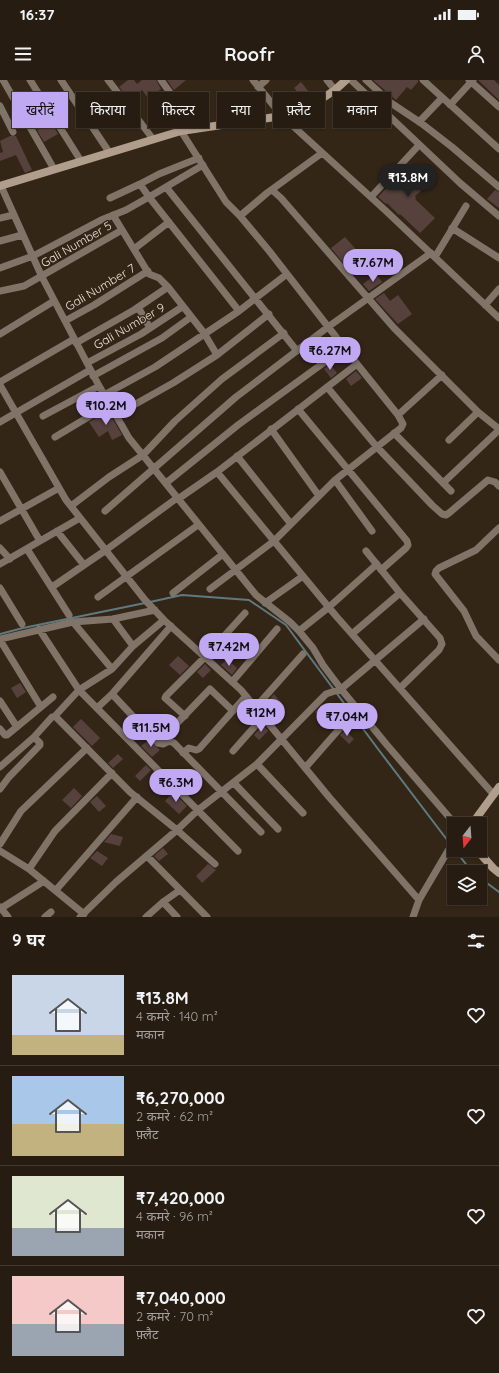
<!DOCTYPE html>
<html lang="hi">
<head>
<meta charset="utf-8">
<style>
	:root { --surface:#271c11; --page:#2f251a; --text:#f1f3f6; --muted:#a4a19f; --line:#433a31; --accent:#c1a8f3 }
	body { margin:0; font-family:Quicksand,"Noto Sans Devanagari",sans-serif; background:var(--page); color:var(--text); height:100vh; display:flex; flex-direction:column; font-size:15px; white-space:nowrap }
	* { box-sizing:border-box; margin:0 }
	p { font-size:13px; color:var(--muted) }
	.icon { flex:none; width:22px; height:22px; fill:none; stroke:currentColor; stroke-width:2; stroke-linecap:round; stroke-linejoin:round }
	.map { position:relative; height:837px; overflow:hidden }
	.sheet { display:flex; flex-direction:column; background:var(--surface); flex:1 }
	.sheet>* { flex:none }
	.banner { position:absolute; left:12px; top:12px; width:475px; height:36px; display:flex; gap:8px }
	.needle { width:26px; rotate:197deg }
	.fabs { position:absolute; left:447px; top:737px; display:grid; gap:8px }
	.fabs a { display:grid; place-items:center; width:40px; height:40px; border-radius:0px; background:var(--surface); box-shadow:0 1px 3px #0004,0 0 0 1px var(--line); font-size:20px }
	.price { position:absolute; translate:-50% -34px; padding:0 9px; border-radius:14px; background:var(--accent); color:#111; font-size:13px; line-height:26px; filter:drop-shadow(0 1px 2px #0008) }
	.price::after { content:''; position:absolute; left:50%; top:24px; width:12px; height:9px; margin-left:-6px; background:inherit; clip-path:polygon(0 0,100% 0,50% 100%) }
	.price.on { background:#222; color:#fff }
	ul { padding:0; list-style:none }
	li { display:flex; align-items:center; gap:12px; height:100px; padding:0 12px }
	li+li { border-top:1px solid var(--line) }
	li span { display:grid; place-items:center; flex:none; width:112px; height:80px; border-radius:0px; color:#555 }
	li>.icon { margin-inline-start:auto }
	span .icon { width:48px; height:48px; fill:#fffc; stroke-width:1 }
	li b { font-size:17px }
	h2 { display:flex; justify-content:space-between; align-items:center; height:48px; padding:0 12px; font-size:17px }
	.tag { padding:0 14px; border-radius:0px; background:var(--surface); box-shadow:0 1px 3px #0004,0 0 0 1px var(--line); font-size:14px; line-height:36px }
	.tag.on { background:var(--accent); color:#111 }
	.status { display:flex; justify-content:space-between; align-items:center; height:28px; padding:0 20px; background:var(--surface); direction:ltr }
	.status svg { height:11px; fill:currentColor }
	header { display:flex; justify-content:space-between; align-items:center; height:52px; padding:0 12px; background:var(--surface); font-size:18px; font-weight:700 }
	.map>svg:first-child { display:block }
</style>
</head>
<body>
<div class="status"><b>16:37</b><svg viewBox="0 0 49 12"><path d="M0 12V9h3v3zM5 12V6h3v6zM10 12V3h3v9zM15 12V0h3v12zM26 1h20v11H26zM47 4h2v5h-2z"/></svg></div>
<header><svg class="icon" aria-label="menu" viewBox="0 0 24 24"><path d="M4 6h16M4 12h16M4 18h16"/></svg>Roofr<svg class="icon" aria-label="person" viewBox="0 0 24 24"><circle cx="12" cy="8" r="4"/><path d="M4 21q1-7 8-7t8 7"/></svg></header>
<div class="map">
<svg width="499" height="837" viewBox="0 0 499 837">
	<rect width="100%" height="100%" fill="#342617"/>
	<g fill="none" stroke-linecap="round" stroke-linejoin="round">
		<path stroke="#5e7a80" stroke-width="2" d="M 150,522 L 182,515 L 249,520 L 286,545 L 378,669 L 451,765
			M 0,554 L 23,548 L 145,523
			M 455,770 L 472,792
			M 480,798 L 499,812"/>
	</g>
	<path fill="#57413d" d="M 128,0 L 134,0 L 137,4 L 142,0 L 156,0 L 161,9 L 148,18 L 142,10 L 130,20 L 119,7 Z
		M 167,0 L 186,0 L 174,10 Z
		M 373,0 L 418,0 L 418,2 L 411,10 L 407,7 L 396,20 Z
		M 478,0 L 494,0 L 499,5 L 499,20 Z
		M 301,2 L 312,16 L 305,20 L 294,8 Z
		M 111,13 L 116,19 L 102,30 L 98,24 Z
		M 363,18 L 369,24 L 367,25 L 369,28 L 358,37 L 355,34 L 353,35 L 350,31 Z
		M 51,42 L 58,54 L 44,62 L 37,50 Z
		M 10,56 L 16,56 L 32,90 L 25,93 L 16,75 L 0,81 L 0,73 L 3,72 L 0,61 Z
		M 410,83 L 429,104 L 415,116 L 416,118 L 415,119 L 435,138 L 420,153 L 400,134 L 399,135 L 387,123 L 386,124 L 378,117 Z
		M 495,110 L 499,112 L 499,128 L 487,119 Z
		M 345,157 L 360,174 L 345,185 L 331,168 Z
		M 376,194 L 382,202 L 369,211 L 363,204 Z
		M 384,213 L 390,221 L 398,215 L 412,234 L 398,244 L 375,219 Z
		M 330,284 L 337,293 L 331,298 L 324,289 Z
		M 356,291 L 362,298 L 351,306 L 346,299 Z
		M 108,331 L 122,355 L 112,360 L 108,351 L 99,357 L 89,342 Z
		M 234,553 L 243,561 L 236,569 L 226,561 Z
		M 178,576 L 189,586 L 180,595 L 169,585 Z
		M 227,579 L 237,588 L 232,595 L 221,585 Z
		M 205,584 L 211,590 L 203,598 L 197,592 Z
		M 20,603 L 26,612 L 17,618 L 11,608 Z
		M 274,614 L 284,626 L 278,631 L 269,620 Z
		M 338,624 L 347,634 L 340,641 L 330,630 Z
		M 321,626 L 330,635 L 324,641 L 315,632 Z
		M 81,639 L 100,658 L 92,666 L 73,647 Z
		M 263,645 L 268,651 L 259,660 L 254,655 Z
		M 345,650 L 354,659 L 349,664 L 340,655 Z
		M 149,660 L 160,670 L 152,677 L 141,666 Z
		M 118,674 L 123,679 L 113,688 L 108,683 Z
		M 146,685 L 151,690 L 140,701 L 135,696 Z
		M 74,708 L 82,716 L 71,728 L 62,720 Z
		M 173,712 L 187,726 L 179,734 L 165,721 Z
		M 97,716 L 106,726 L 99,732 L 90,722 Z
		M 111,754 L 123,757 L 120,766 L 104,762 Z
		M 163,768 L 168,774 L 159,781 L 154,776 Z
		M 97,771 L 108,778 L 102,786 L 90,778 Z
		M 208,784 L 216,790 L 202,803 L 196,796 Z"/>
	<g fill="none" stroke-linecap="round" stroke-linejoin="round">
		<path stroke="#807368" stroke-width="7" d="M 3,0 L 54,89
			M 30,0 L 81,81
			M 61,0 L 109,72
			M 108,0 L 153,59
			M 161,0 L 196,49
			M 253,0 L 282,36 L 386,131 L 499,238
			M 327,0 L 335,10
			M 351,0 L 460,103 L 499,136
			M 366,0 L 391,23 L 421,43 L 452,67 L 499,107
			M 423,0 L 499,69
			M 469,0 L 499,27
			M 258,7 L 266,0
			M 450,25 L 473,0
			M 0,26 L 13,52
			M 419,42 L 442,18
			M 181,51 L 226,122 L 240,136 L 270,172 L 357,284 L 398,335 L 403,344 L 401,348 L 335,400 L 274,461 L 210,509
			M 1,106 L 42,197 L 98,304 L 129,358 L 256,515 L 290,542 L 299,551 L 313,568 L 323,585 L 341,609 L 387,665 L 455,744
			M 166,107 L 297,271
			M 272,110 L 281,118 L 394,248 L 478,332 L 499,349
			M 371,117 L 419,65
			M 110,118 L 140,104
			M 113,135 L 149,194 L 159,198 L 168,207 L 204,253 L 217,275 L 173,303 L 116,335
			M 240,136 L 267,113 L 322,73
			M 0,138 L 13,135
			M 452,148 L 499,178
			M 0,161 L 22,155
			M 134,169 L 169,142
			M 435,177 L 466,126
			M 0,188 L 33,176 L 101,140 L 126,130 L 149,117 L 203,85
			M 0,211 L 24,206 L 122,150
			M 485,225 L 499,209
			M 138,227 L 150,248
			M 239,231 L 287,194
			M 65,241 L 94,225 L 148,191
			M 0,254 L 54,221
			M 76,263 L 134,230 L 168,207
			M 217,275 L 269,234
			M 87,283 L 141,254 L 182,227
			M 93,296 L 162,258 L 191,237
			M 0,302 L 74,259
			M 0,305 L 66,420 L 145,520 L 164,540 L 241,610 L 329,717 L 419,820
			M 327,307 L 377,367 L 432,425 L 442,434 L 446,435 L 449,433 L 488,400 L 495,402 L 499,406
			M 104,315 L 155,287 L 239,231 L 149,117 L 140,104 L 159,94 L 199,78
			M 298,329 L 407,461 L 408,465 L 406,468 L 381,490
			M 398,335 L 442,295
			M 43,336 L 99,306
			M 0,342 L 90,290
			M 271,349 L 319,416
			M 394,353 L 451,411
			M 55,357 L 110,324
			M 449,360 L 478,332
			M 237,376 L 291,444
			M 0,392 L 40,461
			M 217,392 L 336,536 L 494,715
			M 335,400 L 372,451
			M 166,403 L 238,345 L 344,268
			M 443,403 L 499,350
			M 71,426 L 109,397 L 143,375 L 175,341 L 222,299 L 284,253
			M 105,431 L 236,317 L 328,247 L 431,173
			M 0,441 L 59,408
			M 499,448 L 476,470 L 439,488 L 436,491 L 435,494 L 464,531 L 476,556 L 499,580
			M 57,451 L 84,485
			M 0,468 L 10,479
			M 27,469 L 69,535
			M 366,471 L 400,513 L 440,558 L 442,564 L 439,570 L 400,608
			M 0,484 L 80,438
			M 52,507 L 106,470 L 177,418 L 178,419 L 217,392 L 357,284
			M 0,508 L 22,544
			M 173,513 L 223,474
			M 98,517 L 198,445
			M 265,523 L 303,496
			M 113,539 L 133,566
			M 73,542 L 112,589
			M 39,549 L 79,610 L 238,771
			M 299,551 L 329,527 L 377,484
			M 352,554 L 400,513
			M 0,559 L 73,542 L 113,539 L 155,530
			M 0,560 L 41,627
			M 232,602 L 277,549
			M 112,614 L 171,546
			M 0,621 L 17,647
			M 97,628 L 112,614 L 158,663 L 163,664 L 169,661 L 174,663 L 261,752
			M 255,628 L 303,574
			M 55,636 L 79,610 L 112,589 L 133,566 L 164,540
			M 185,636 L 165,618 L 166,616 L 205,577 L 245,533
			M 0,649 L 5,655 L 7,655 L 53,617
			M 158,663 L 210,609 L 233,631
			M 233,671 L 263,637
			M 183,673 L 189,668 L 196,670 L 199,669 L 246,616
			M 257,684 L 303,733
			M 0,687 L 34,657 L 52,637 L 55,636 L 130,712 L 177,750 L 198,730 L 257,684 L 326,614 L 341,609 L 424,539
			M 305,688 L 348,639
			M 234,703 L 278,749
			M 0,709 L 9,697 L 40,665 L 40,663 L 34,657
			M 0,764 L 21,731 L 87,668
			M 0,771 L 29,789 L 84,834
			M 147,776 L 207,837
			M 29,789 L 55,751 L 112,693
			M 56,810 L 137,717
			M 163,822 L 177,837
			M 0,827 L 8,837
			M 0,829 L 44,801
			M 45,837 L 51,832
			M 80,837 L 116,802 L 177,750 L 215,784
			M 146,837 L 163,822 L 180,810
			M 413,837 L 419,820 L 449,769 L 454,764"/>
		<path stroke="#b19d8b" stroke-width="8" d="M 0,106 L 181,51 L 282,36 L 320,20 L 335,10 L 346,0
			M 472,744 L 499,707
			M 477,770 L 493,788 L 499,793"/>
	</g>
	<g text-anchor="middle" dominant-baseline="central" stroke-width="3" stroke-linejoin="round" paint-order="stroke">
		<g font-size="12" fill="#ebe2d8" stroke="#342617">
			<text transform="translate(76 164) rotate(-30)">Gali Number 5</text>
			<text transform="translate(100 207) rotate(-31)">Gali Number 7</text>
			<text transform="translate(129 246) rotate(-30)">Gali Number 9</text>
		</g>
	</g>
</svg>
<div class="fabs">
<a><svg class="needle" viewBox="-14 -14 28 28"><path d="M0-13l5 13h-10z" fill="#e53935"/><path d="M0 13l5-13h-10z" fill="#a4a19f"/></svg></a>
<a><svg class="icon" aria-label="layers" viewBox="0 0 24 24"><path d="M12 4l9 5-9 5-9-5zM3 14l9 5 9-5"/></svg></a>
</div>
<b class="price on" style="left:408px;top:118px">₹13.8M</b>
<b class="price" style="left:373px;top:203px">₹7.67M</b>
<b class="price" style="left:330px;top:291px">₹6.27M</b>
<b class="price" style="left:106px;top:346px">₹10.2M</b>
<b class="price" style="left:229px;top:587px">₹7.42M</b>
<b class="price" style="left:261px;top:653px">₹12M</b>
<b class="price" style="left:347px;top:657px">₹7.04M</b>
<b class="price" style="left:151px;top:668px">₹11.5M</b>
<b class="price" style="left:176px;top:723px">₹6.3M</b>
<div class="banner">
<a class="tag on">खरीदें</a>
<a class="tag">किराया</a>
<a class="tag">फ़िल्टर</a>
<a class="tag">नया</a>
<a class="tag">फ़्लैट</a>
<a class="tag">मकान</a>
</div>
</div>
<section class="sheet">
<h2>9 घर<svg class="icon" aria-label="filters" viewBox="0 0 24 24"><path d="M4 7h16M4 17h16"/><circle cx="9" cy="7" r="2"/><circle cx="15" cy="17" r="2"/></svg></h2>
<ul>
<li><span style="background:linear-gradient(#c9d6e8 75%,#c2b280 0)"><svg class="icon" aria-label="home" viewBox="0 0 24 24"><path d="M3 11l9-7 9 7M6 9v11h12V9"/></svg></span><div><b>₹13.8M</b><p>4 कमरे · 140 m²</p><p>मकान</p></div><svg class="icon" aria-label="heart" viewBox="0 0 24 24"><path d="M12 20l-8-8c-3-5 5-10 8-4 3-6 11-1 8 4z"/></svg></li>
<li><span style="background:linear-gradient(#a9c7e8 60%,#c2b280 0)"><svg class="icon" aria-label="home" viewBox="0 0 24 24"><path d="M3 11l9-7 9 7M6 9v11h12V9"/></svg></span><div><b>₹6,270,000</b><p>2 कमरे · 62 m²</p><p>फ़्लैट</p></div><svg class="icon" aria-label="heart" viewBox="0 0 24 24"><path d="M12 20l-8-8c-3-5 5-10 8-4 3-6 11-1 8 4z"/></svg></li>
<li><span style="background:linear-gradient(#dfe7d0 65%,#9aa5b1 0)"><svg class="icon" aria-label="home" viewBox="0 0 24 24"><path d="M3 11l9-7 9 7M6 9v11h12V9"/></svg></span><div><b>₹7,420,000</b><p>4 कमरे · 96 m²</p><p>मकान</p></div><svg class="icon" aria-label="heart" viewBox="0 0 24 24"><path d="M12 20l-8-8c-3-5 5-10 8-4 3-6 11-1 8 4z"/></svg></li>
<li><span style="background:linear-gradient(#f6c9c9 60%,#9aa5b1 0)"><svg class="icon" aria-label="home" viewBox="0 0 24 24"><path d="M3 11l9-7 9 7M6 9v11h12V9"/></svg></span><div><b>₹7,040,000</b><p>2 कमरे · 70 m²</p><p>फ़्लैट</p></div><svg class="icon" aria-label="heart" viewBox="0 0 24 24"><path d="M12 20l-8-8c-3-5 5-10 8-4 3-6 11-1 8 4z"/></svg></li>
</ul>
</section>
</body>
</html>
